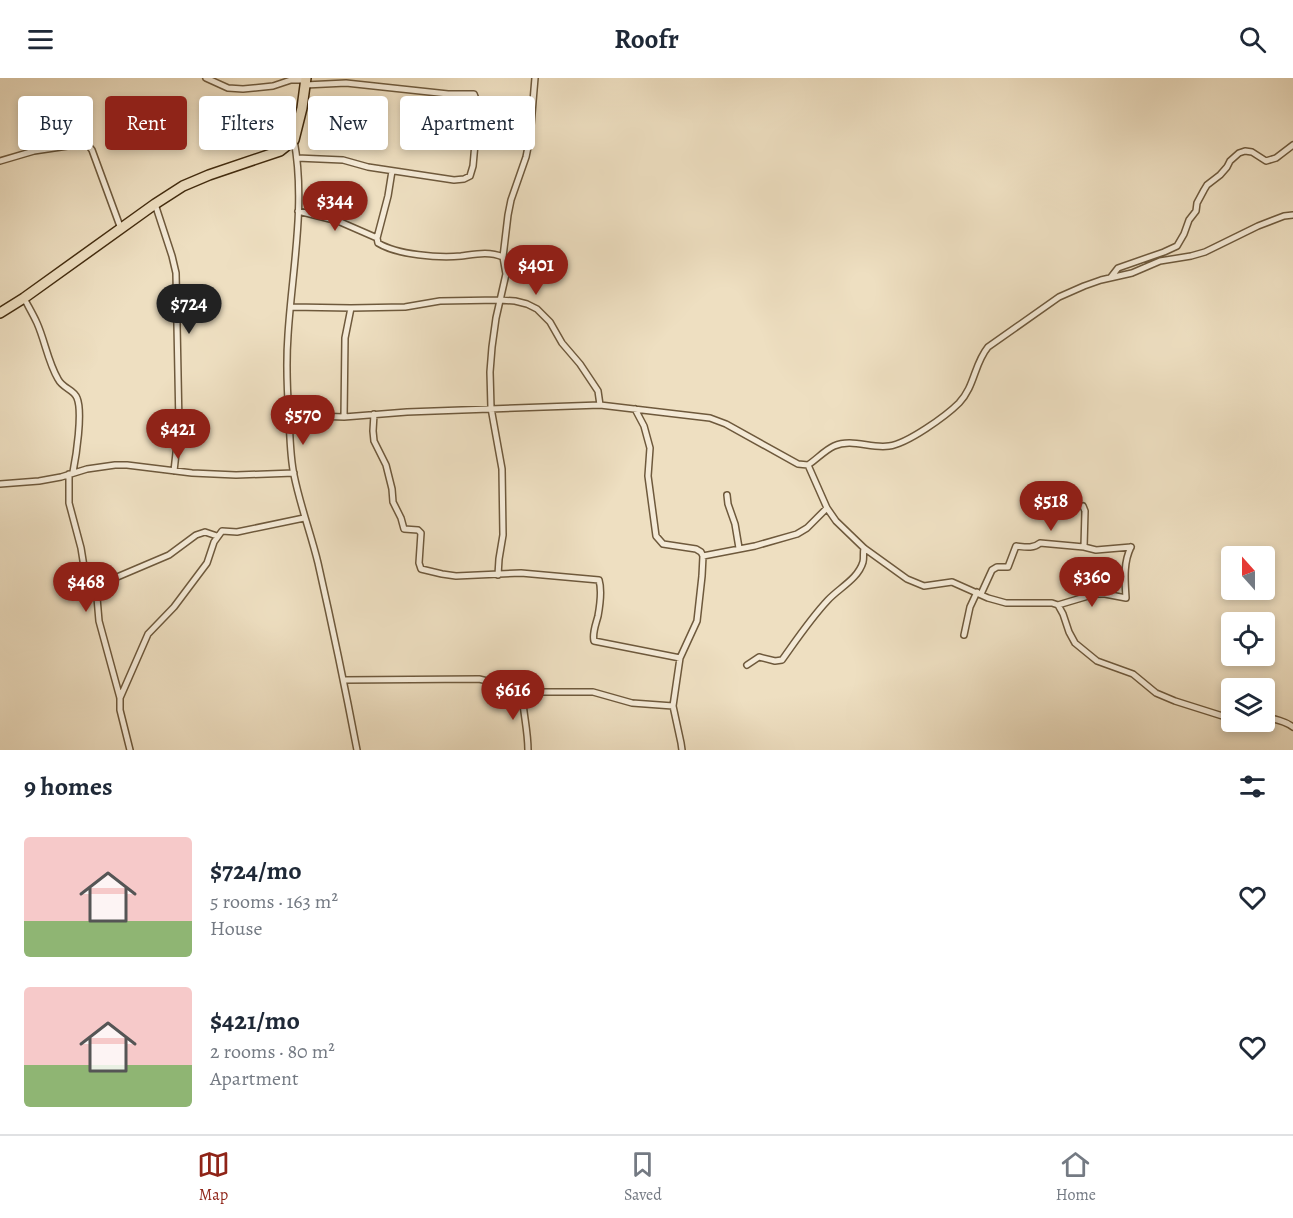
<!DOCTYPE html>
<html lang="en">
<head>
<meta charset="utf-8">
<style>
	:root { --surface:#fff; --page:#f2f2f3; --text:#1f2937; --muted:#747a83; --line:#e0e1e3; --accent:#8f2418 }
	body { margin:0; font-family:Alegreya,serif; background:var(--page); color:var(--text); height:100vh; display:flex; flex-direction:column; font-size:22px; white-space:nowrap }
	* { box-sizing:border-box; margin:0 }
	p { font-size:20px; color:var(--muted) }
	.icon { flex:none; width:33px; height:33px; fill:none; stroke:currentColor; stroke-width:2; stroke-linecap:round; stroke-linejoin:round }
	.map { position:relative; height:672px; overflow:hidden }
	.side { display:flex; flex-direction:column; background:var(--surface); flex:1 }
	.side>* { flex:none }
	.banner { position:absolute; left:18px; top:18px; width:600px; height:54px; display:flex; gap:12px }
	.needle { width:39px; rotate:339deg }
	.fabs { position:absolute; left:1221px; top:468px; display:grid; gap:12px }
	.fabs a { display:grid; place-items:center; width:54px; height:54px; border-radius:6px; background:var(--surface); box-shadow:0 3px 9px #0003; font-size:30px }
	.price { position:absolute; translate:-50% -51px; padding:0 14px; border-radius:21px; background:var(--accent); color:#fff; font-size:20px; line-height:39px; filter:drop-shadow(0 2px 3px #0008) }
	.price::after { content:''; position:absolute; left:50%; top:36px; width:18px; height:14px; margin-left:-9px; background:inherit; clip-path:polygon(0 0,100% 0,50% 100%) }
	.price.selected { background:#222; color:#fff }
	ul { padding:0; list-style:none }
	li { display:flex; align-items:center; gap:18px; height:150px; padding:0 24px }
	li span { display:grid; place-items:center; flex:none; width:168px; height:120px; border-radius:6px; color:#555 }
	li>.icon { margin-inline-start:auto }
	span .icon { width:72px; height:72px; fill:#fffc; stroke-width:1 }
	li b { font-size:26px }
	h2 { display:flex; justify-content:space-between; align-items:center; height:72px; padding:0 24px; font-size:26px }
	.tag { padding:0 21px; border-radius:6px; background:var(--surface); box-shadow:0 3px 9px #0003; font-size:21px; line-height:54px }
	.tag.selected { background:var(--accent); color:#fff }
	header { display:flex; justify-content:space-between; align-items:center; height:78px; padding:0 24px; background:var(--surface); font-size:27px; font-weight:600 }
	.tab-bar { display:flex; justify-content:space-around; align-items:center; height:84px; border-top:2px solid var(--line); background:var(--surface); font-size:16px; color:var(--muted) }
	.tab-bar a { display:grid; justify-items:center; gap:3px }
	.tab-bar .selected { color:var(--accent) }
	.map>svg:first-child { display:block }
</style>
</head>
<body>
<header><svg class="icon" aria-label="menu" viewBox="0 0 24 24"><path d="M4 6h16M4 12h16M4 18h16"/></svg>Roofr<svg class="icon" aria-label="search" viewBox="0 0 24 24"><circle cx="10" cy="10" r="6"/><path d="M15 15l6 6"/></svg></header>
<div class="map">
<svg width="1293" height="672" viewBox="0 0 1293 672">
	<rect width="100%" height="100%" fill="#eedfc1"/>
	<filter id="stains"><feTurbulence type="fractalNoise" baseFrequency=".00333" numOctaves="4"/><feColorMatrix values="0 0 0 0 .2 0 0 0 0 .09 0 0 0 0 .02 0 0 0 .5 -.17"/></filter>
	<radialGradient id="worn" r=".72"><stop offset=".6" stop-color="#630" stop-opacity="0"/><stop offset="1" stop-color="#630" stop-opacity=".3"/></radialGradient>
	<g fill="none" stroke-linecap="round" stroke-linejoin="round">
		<g stroke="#6e593c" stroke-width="8">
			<path id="minor" d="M 206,0 L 228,10 L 243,11 L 273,8 L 291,2 L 306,2
				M 294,62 C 306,126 292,193 288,257 C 286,284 287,311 289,338 C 290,358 290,378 294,397 C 300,427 311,456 318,485 C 332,547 345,609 357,672
				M 297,80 L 343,82 L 368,89 L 454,102 L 464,101 L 470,98 L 473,88 L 477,43 L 477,24 L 474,16 L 448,16 L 346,5 L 305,7
				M 0,83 L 34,73 L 81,66 L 88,67 L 92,72 L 121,151
				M 392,93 L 388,118 L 377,160 L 378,165 C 397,177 439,180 461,178 C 476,176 489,173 503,179
				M 155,126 L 172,178 L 176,195 L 179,348 L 174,393
				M 298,133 L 338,143 L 377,160
				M 1111,199 L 1118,190 L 1164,174 L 1177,168 L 1184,156 L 1189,142 L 1196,133 L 1197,125 L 1204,112 L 1207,107 L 1220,97 L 1227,89 L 1230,83 L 1239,75 L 1245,73 L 1252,74 L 1266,83 L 1276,80 L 1293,67
				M 24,220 C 28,228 33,236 37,245 C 45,263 48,284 58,301 C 63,311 74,311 77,320 C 83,334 76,379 73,394
				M 291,229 L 351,230 L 405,229 L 440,223 L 500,222 L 515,223 L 527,226 L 537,231 L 550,244 L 562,265 L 580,286 L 598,313 L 600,327
				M 635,331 L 644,348 L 650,370 L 648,398 L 656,458 L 663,466 L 696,471 L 701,474 L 703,478 L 702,498 L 697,543 L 680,580 L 673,628 L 681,665 L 682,672
				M 374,336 L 373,353 L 374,363 L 386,387 L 392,411 L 393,424 L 401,440 L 404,451 L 418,452 L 421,455 L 419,485 L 421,491 L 442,496 L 456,498 L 521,495 L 599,502 C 602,512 600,527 598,538 C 596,546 592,555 594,563 L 680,580
				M 289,337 L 344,339 L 407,334 L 600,327 L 710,340 L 726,346 L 798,386 L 808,387 C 817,381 825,372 834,368 C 852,360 871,371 889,368 C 907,366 946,338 959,325 C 975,308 974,286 988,269 L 1059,219 L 1084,208 L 1101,202 L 1132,195 L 1160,183 L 1191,178 L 1205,174 L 1258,148 L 1284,138 L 1293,137
				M 344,339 L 345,260 L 351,230
				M 808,387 L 827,430 L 836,443 L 864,470 L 907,501 L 924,508 L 952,504 L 988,520 L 1006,525 L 1052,525 L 1058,527 L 1063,536 L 1069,554 L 1075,565 L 1097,583 L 1133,596 L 1156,615 L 1175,623 L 1232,641
				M 69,396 L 69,425 L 81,470 L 85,495 L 88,501 L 96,508 L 99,543 L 120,620 L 120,632 L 130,672
				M 0,406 L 39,403 L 61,399 L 87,391 L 115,387 L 127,387 L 192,395 L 236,397 L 294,395
				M 727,417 L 728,426 L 735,446 L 739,470
				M 1083,428 L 1085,433 L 1084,469 L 1096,472 L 1131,469
				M 703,478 L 755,468 L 797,456 L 807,450 L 827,430
				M 498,497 L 499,481 L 503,457 L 502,391 L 491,330 L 490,294 L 492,269 L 496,240 L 506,196 L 503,179 L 508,137 L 511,122 L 526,79 L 530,59 L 535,0
				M 96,508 L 169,477 L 196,457 L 205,454 L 217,458
				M 981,516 L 992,492 L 997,489 L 1008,489 L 1016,468 C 1025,469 1033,471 1040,465 L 1084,469
				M 1058,527 L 1095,516 L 1105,516 L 1126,520 C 1125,503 1123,485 1131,469
				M 964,557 L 970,529 L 977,514
				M 747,587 L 759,579 L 775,583 L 782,582 C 797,561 811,540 828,522 C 839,510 858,501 863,484 C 864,481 863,475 864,470
				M 344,602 L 479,601 L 500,606 L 522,614 L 593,614 L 632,625 L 673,628
				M 522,614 C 523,634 528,653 528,672
				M 120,620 L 148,556 L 174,529 L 207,485 L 214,464 L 222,453 L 237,454 L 304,440
				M 1264,639 C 1275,641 1285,643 1293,649"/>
		</g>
		<g stroke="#432c0f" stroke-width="12">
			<path id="primary" d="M 0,235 L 24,220 L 155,126 L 183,108 L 209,97 L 280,73 L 294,62 L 302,30 L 306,0"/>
		</g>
		<use href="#minor" stroke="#f4ead7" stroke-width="5"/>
		<use href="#primary" stroke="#eedfc1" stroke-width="9"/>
	</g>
	<rect width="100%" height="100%" filter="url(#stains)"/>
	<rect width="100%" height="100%" fill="url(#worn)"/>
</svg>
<div class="fabs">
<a><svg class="needle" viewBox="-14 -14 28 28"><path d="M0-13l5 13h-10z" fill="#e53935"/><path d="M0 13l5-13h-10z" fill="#747a83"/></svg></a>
<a><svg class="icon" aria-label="locate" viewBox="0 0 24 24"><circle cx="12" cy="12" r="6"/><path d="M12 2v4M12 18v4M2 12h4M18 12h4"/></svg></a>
<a><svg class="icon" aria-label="layers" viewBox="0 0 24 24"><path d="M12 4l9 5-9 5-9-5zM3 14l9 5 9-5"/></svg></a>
</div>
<b class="price" style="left:335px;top:154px">$344</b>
<b class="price" style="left:536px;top:218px">$401</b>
<b class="price selected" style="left:189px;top:257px">$724</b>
<b class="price" style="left:303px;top:368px">$570</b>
<b class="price" style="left:178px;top:382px">$421</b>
<b class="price" style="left:1051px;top:454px">$518</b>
<b class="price" style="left:1092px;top:530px">$360</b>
<b class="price" style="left:86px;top:535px">$468</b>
<b class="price" style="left:513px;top:643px">$616</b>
<div class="banner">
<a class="tag">Buy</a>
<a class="tag selected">Rent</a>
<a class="tag">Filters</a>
<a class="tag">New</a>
<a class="tag">Apartment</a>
</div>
</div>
<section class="side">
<h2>9 homes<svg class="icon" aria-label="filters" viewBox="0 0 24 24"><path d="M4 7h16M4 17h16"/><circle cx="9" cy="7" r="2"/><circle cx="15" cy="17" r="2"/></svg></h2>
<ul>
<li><span style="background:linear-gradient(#f6c9c9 70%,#8fb573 0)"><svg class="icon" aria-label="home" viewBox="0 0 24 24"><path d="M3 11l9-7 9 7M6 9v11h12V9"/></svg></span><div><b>$724/mo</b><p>5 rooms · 163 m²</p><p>House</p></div><svg class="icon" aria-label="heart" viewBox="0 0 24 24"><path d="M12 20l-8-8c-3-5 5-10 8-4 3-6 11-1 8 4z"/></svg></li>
<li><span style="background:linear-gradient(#f6c9c9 65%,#8fb573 0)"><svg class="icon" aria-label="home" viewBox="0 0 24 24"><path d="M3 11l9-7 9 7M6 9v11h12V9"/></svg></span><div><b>$421/mo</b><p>2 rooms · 80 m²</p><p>Apartment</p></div><svg class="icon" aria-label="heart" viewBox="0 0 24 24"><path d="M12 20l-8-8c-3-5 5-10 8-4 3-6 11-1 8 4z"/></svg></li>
</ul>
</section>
<nav class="tab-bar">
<a class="selected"><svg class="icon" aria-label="map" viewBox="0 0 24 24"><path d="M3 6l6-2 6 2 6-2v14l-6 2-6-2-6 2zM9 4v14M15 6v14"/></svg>Map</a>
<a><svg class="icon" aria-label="saved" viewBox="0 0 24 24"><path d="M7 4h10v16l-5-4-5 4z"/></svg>Saved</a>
<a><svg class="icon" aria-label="home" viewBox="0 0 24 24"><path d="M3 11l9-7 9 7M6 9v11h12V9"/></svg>Home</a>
</nav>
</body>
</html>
